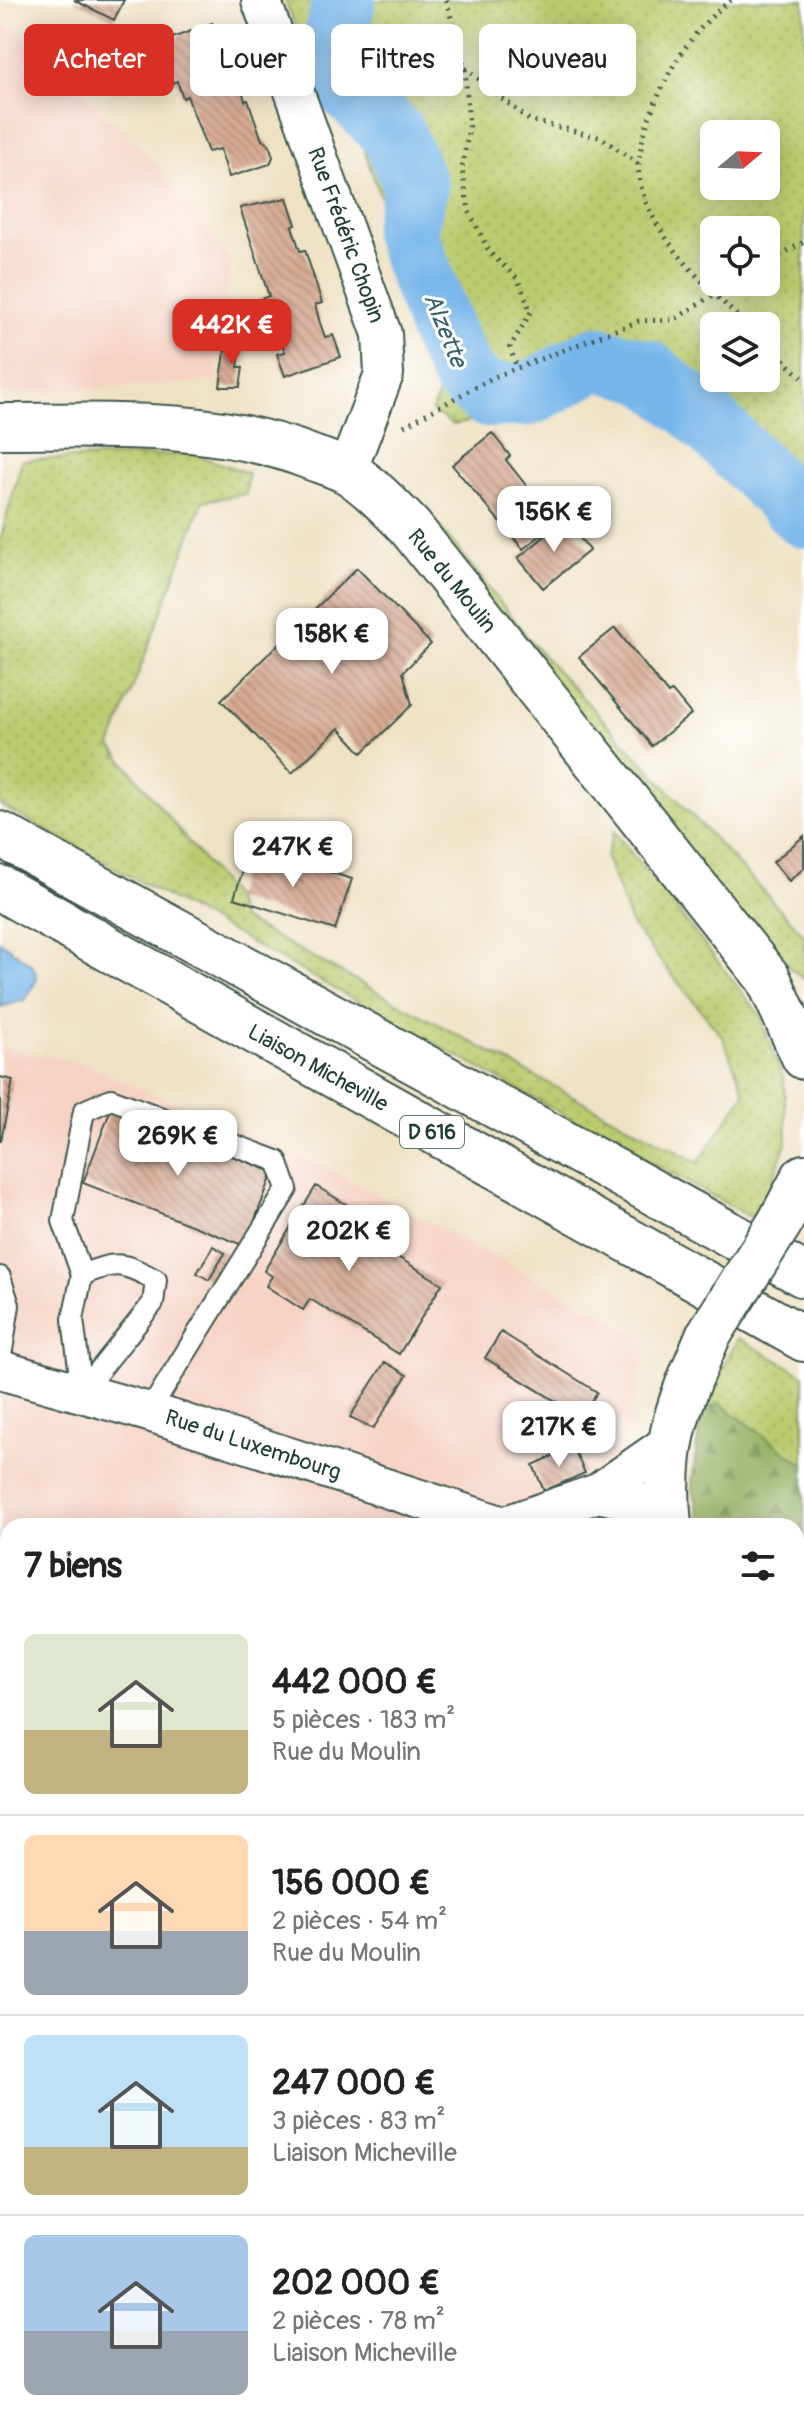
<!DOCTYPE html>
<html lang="fr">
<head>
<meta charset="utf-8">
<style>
	:root { --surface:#fff; --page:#f2f2f2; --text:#222; --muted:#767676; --line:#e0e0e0; --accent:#d93025 }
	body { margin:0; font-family:Pangolin,sans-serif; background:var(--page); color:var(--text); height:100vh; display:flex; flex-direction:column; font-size:30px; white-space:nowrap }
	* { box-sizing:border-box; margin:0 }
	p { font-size:26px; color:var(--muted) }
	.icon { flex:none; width:44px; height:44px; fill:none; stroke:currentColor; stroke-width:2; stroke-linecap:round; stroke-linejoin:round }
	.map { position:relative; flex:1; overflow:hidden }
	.drawer { position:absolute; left:0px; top:1518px; width:804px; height:912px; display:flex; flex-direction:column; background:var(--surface); border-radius:24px 24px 0 0; box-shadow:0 4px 20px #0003 }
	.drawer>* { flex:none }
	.hud { position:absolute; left:24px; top:24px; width:756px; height:72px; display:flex; gap:16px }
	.needle { width:52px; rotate:71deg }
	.controls { position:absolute; left:700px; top:120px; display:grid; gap:16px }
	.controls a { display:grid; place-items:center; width:80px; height:80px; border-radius:12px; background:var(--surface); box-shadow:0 4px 20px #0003; font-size:40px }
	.price { position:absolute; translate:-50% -68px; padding:0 18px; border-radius:16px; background:#fff; color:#222; font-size:26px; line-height:52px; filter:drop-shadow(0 2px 4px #0008) }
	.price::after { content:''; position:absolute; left:50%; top:48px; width:24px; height:18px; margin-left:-12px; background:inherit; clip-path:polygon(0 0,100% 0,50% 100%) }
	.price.selected { background:var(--accent); color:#fff }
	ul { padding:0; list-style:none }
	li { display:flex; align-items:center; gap:24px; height:200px; padding:0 24px }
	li+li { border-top:2px solid var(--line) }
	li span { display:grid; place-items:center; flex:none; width:224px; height:160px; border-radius:12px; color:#555 }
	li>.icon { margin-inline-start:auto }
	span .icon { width:96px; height:96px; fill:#fffc; stroke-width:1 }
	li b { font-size:34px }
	h2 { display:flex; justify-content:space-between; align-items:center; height:96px; padding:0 24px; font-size:34px }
	.pill { padding:0 28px; border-radius:12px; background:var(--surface); box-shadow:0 4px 20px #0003; font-size:28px; line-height:72px }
	.pill.selected { background:var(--accent); color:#fff }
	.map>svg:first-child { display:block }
</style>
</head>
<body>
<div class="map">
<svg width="804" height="2430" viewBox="0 0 804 2430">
	<defs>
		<pattern id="green-dots" width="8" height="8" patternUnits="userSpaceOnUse" patternTransform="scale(2)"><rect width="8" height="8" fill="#bbcb6e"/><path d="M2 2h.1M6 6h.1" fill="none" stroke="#a0af60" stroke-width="1.8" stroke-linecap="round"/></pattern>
		<pattern id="forest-firs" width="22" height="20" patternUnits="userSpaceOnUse" patternTransform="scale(2)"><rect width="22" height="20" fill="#94af61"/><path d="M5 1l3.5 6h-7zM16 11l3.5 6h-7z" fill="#789051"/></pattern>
		<pattern id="building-back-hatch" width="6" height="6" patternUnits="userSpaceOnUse" patternTransform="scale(2)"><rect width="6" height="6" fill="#d7a992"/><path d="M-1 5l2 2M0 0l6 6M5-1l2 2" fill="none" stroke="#ae8b78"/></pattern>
	</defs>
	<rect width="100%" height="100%" fill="#fff"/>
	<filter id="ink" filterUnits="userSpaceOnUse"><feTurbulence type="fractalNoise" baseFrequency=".0125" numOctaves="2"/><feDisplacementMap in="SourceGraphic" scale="16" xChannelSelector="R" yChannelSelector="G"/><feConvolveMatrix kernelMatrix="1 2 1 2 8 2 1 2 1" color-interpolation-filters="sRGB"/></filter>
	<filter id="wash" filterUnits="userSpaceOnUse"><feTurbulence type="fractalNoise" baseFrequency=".006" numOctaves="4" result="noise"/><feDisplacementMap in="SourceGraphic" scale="32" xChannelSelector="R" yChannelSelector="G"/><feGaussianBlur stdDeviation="1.8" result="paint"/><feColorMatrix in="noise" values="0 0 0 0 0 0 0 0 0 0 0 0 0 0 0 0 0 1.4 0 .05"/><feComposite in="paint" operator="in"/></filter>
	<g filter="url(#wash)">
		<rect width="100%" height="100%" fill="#efe2c4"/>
		<path fill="#f6d2c3" d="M 0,23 L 21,33 L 149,156 L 231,260 L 215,381 L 0,394 Z
			M 0,1047 L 81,1063 L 319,1164 L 649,1339 L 617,1468 L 585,1473 L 544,1491 L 504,1526 L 8,1526 L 8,2177 L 0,2177 Z"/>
		<path fill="url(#green-dots)" stroke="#6d8451" stroke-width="2" fill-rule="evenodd" d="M 285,0 L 804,0 L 804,526 L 622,373 L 574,402 L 453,425 L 432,411 L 444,378 L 363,147 L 317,81 ZM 766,134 L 766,186 L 714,186 L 714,134 ZM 766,230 L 766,282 L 714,282 L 714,230 ZM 714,326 L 766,326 L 766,378 L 714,378 Z
			M 194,454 L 248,473 L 246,494 L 203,501 L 111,746 L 234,898 L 241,919 L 698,1163 L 745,1093 L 722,1036 L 632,926 L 606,857 L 614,831 L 760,1015 L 784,1081 L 787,1140 L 760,1213 L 756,1211 L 752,1218 L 0,805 L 0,541 L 22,460 Z
			M 439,525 L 538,650 L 804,935 L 804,979 L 761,945 L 433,529 Z
			M 738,1338 L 804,1375 L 804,1465 L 719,1403 L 701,1413 Z"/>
		<path fill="url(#forest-firs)" stroke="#5a764a" stroke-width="2" d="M 719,1403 L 804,1465 L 804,1693 L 796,1684 L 796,1526 L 702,1526 L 692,1484 L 701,1413 Z"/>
		<path fill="#76b5e9" stroke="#4a798e" stroke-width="2" d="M 0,941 L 33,966 L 37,979 L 25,1000 L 0,1007 Z"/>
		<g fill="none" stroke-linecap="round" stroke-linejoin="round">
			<path stroke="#76b5e9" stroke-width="64" d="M 344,0 L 331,57 L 340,81 L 394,135 L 416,187 L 405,232 L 444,336 L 464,376 L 488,396 L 529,394 L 596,358 L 648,372 L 698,412 L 804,516"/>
		</g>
		<g id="blocks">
			<path fill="url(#building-back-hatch)" d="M 74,0 L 124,0 L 114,20 Z
				M 212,23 L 224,64 L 234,60 L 245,101 L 248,100 L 262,140 L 269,144 L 273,157 L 270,164 L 229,177 L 220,149 L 208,152 L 187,96 L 183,98 L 177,81 L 172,83 L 154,45 Z
				M 287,198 L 296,225 L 292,226 L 300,251 L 305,250 L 322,303 L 315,305 L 320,323 L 325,337 L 333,335 L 341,357 L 285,376 L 277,354 L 285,352 L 273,320 L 265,322 L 258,300 L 269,296 L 240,208 Z
				M 226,344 L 241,346 L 238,367 L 243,367 L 240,387 L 220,387 Z
				M 492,433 L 510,456 L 506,460 L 556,523 L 523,549 L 452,465 Z
				M 565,520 L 590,550 L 543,588 L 518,558 Z
				M 357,568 L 431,644 L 403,672 L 412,705 L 362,753 L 339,728 L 292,773 L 221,700 Z
				M 615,628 L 668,694 L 672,691 L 691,714 L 652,746 L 579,657 Z
				M 804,836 L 804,868 L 789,881 L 773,862 Z
				M 250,848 L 352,879 L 335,930 L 234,898 Z
				M 0,1077 L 13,1080 L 1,1141 L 0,1141 Z
				M 111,1109 L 273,1172 L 245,1246 L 83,1183 Z
				M 316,1186 L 372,1220 L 363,1236 L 442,1284 L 399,1354 L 310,1299 L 303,1310 L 266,1286 L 272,1276 L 264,1271 Z
				M 213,1246 L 225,1253 L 209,1280 L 197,1273 Z
				M 501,1332 L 597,1392 L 582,1417 L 485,1358 Z
				M 385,1362 L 407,1375 L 373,1429 L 350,1417 Z
				M 573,1447 L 585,1473 L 544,1491 L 533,1465 Z
				M 796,1796 L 804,1806 L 804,1890 L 796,1880 Z
				M 804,2026 L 804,2218 L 796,2218 L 796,2044 Z
				M 0,2177 L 8,2177 L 8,2234 L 0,2234 Z
				M 0,2299 L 8,2299 L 8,2350 L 0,2350 Z
				M 796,2413 L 801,2414 L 793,2430 L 752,2430 L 752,2422 L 796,2422 Z"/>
		</g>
	</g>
	<g filter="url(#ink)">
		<use href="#blocks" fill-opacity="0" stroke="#3e564a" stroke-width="2"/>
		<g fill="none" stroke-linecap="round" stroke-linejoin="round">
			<g stroke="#3e564a" stroke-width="24">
				<path id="service" d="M 82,1275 C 117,1260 124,1263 156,1280 L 153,1303 L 82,1392 L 73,1319 L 82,1275 L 63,1221 L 84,1111 L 111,1099 L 277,1161 L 287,1189 L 149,1412
					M 0,1277 L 9,1305 L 0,1363"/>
			</g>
			<g stroke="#3e564a" stroke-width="42">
				<path id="minor" d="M 261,0 L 382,334 L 384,374 L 347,471
					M 0,1370 L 149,1412 L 504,1526
					M 598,1493 L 668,1509
					M 504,1526 L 598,1493 L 668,1444
					M 0,2057 L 8,2056"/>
			</g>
			<g stroke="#3e564a" stroke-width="48">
				<path id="tertiary" d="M 0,426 C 103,426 213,419 310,457 C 323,462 338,466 350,473 C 372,488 390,507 409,526 L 768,978 L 804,1057"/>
			</g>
			<g stroke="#3e564a" stroke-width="48">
				<path id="secondary" d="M 779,1224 L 804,1177
					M 669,1526 C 661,1445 677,1409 708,1336
					M 796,1733 L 804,1743"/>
			</g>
			<g stroke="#3e564a" stroke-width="48">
				<path id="primary" d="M 0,2277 L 8,2277
					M 796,2278 L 804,2278"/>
			</g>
			<g stroke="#3e564a" stroke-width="48">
				<path id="trunk" d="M 0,834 L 804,1275
					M 0,888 L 804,1339"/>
			</g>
			<path stroke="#3e564a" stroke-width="5" stroke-dasharray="2 6" stroke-linecap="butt" d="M 446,0 L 465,67 L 469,127 L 462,169 L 469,211 L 490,253 L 518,279 L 531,312 L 510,347 L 517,368
				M 731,0 C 698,25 674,59 658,97 C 649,116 641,140 639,161 C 633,221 709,289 748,326
				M 465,68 L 529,120 L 602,138 L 638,164
				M 766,263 L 804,242
				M 766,343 L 804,379
				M 404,426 L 494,377 L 639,321 L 674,320 L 733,282"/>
			<use href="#service" stroke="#fff" stroke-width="20"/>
			<use href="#minor" stroke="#fff" stroke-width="38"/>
			<use href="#tertiary" stroke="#fff" stroke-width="44"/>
			<use href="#secondary" stroke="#fff" stroke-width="44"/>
			<use href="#primary" stroke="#fff" stroke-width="44"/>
			<use href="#trunk" stroke="#fff" stroke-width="44"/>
			<g stroke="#3e564a" stroke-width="48" stroke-linecap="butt">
				<path id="secondary-bridge" d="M 708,1336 L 779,1224"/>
			</g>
			<use href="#secondary-bridge" stroke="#fff" stroke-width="44"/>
		</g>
	</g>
	<g text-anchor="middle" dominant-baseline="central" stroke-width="6" stroke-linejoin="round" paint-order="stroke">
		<rect fill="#fff" stroke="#627771" stroke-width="2" x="400" y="1116" width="64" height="32" rx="6"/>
		<g font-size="20" font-weight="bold" fill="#1f3d34">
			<text x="432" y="1132">D 616</text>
		</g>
		<g font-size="22" fill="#1f3d34" stroke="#fff">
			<text transform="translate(346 235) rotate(70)">Rue Frédéric Chopin</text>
			<text transform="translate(452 581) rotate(51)">Rue du Moulin</text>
			<text transform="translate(318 1068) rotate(29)">Liaison Micheville</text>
			<text transform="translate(253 1445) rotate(18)">Rue du Luxembourg</text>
		</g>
		<g font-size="24" font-style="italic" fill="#39616a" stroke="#fff">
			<text transform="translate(445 330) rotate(68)">Alzette</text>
		</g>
	</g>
</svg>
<div class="controls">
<a><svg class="needle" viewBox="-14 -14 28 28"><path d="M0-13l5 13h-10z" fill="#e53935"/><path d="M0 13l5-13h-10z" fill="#767676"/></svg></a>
<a><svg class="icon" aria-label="locate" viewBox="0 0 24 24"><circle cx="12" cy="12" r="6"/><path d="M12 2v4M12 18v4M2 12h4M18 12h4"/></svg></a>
<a><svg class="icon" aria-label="layers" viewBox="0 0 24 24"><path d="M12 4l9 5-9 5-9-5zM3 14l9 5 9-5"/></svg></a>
</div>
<b class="price selected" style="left:232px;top:367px">442K €</b>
<b class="price" style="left:554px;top:554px">156K €</b>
<b class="price" style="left:332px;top:676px">158K €</b>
<b class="price" style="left:293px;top:889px">247K €</b>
<b class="price" style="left:178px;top:1178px">269K €</b>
<b class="price" style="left:349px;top:1273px">202K €</b>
<b class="price" style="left:559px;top:1469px">217K €</b>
<div class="hud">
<a class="pill selected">Acheter</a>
<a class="pill">Louer</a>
<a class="pill">Filtres</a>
<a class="pill">Nouveau</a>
</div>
<section class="drawer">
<h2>7 biens<svg class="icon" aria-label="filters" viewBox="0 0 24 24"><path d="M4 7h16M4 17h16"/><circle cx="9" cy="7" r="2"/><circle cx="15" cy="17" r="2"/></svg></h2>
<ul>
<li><span style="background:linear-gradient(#dfe7d0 60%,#c2b280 0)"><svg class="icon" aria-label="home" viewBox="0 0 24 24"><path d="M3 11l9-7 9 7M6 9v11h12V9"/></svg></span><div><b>442 000 €</b><p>5 pièces · 183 m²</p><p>Rue du Moulin</p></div></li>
<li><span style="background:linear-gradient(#ffd9b3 60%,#9aa5b1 0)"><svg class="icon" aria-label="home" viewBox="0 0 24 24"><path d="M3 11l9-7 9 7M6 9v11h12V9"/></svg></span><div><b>156 000 €</b><p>2 pièces · 54 m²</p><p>Rue du Moulin</p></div></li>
<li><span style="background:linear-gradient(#bfe0f5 70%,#c2b280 0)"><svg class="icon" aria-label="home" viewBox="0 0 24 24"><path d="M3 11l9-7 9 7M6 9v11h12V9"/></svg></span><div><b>247 000 €</b><p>3 pièces · 83 m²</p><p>Liaison Micheville</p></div></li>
<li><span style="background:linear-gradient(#a9c7e8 60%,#9aa5b1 0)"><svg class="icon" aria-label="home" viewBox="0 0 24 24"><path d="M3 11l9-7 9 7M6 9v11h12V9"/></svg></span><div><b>202 000 €</b><p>2 pièces · 78 m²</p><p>Liaison Micheville</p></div></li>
</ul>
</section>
</div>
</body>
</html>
